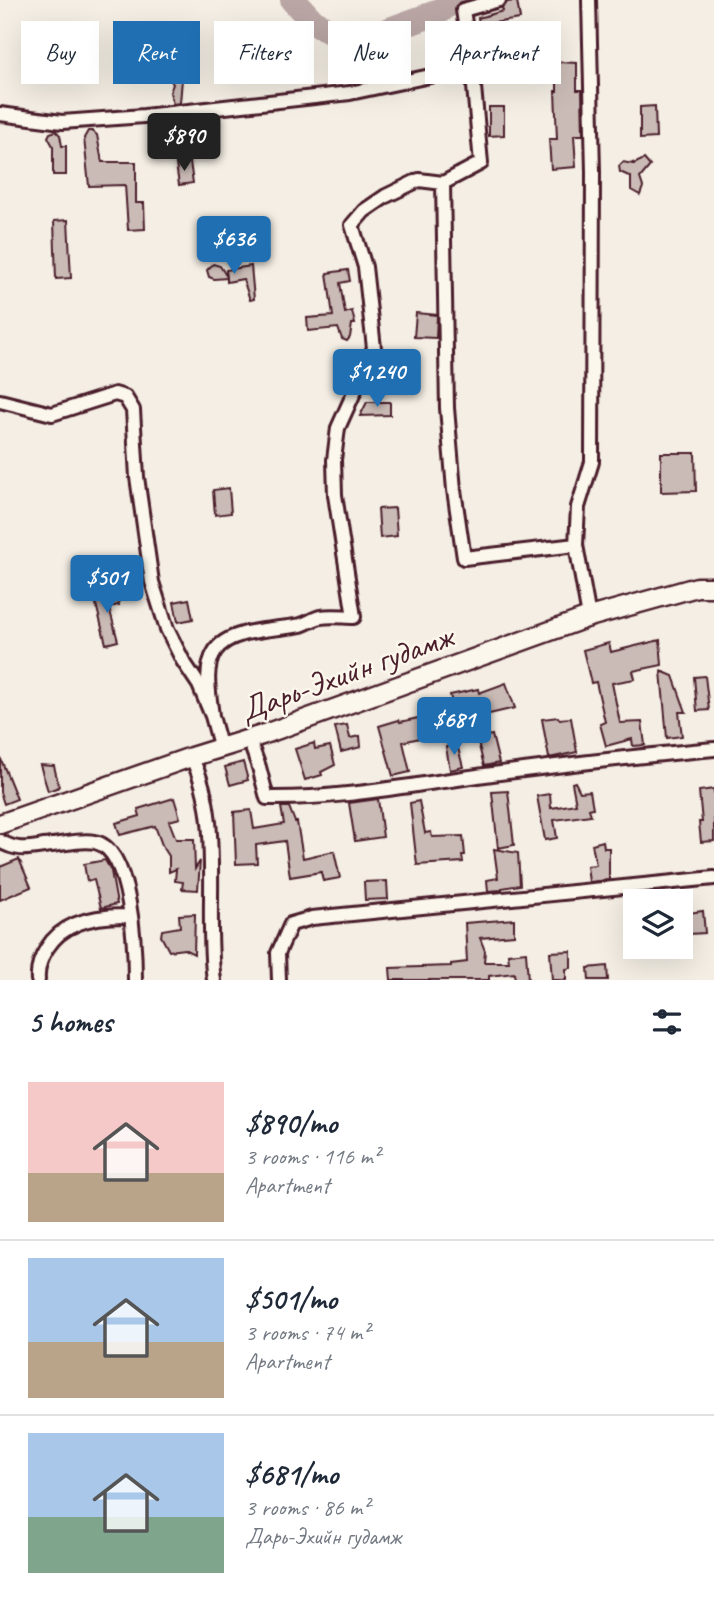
<!DOCTYPE html>
<html lang="en">
<head>
<meta charset="utf-8">
<style>
	:root { --surface:#fff; --page:#f6f6f7; --text:#1f2937; --muted:#747a83; --line:#e0e1e3; --accent:#1f6fb2 }
	body { margin:0; font-family:Caveat,sans-serif; background:var(--page); color:var(--text); height:100vh; display:flex; flex-direction:column; font-size:26px; white-space:nowrap }
	* { box-sizing:border-box; margin:0 }
	p { font-size:23px; color:var(--muted) }
	.icon { flex:none; width:38px; height:38px; fill:none; stroke:currentColor; stroke-width:2; stroke-linecap:round; stroke-linejoin:round }
	.map { position:relative; height:980px; overflow:hidden }
	.drawer { display:flex; flex-direction:column; background:var(--surface); flex:1 }
	.drawer>* { flex:none }
	.top-card { position:absolute; left:21px; top:21px; width:672px; height:63px; display:flex; gap:14px }
	.fabs { position:absolute; left:623px; top:889px; display:grid; gap:14px }
	.fabs a { display:grid; place-items:center; width:70px; height:70px; border-radius:0px; background:var(--surface); box-shadow:0 7px 28px #0002; font-size:35px }
	.price { position:absolute; translate:-50% -60px; padding:0 16px; border-radius:7px; background:var(--accent); color:#fff; font-size:23px; line-height:46px; filter:drop-shadow(0 2px 4px #0008) }
	.price::after { content:''; position:absolute; left:50%; top:42px; width:21px; height:16px; margin-left:-10px; background:inherit; clip-path:polygon(0 0,100% 0,50% 100%) }
	.price.current { background:#222; color:#fff }
	ul { padding:0; list-style:none }
	li { display:flex; align-items:center; gap:21px; height:175px; padding:0 28px }
	li+li { border-top:2px solid var(--line) }
	li span { display:grid; place-items:center; flex:none; width:196px; height:140px; border-radius:0px; color:#555 }
	li>.icon { margin-inline-start:auto }
	span .icon { width:84px; height:84px; fill:#fffc; stroke-width:1 }
	li b { font-size:30px }
	h2 { display:flex; justify-content:space-between; align-items:center; height:84px; padding:0 28px; font-size:30px }
	.pill { padding:0 24px; border-radius:0px; background:var(--surface); box-shadow:0 7px 28px #0002; font-size:24px; line-height:63px }
	.pill.current { background:var(--accent); color:#fff }
	.map>svg:first-child { display:block }
</style>
</head>
<body>
<div class="map">
<svg width="714" height="980" viewBox="0 0 714 980">
	<rect width="100%" height="100%" fill="#f4eee4"/>
	<filter id="ink" filterUnits="userSpaceOnUse"><feTurbulence type="fractalNoise" baseFrequency=".0143" numOctaves="2"/><feDisplacementMap in="SourceGraphic" scale="14" xChannelSelector="R" yChannelSelector="G"/><feConvolveMatrix kernelMatrix="1 2 1 2 8 2 1 2 1" color-interpolation-filters="sRGB"/></filter>
	<g filter="url(#ink)">
		<g fill="none" stroke-linecap="round" stroke-linejoin="round">
			<path stroke="#baa7a5" stroke-width="26" d="M 293,0 L 313,22 L 337,35 L 376,35 L 439,12 L 453,0"/>
		</g>
		<path fill="#cabbb6" stroke="#4a1f2b" stroke-width="2" d="M 517,1 L 520,19 L 479,25 L 478,18 L 503,11 L 502,8 L 507,2 Z
			M 383,47 L 388,50 L 389,56 L 381,64 L 383,68 L 380,75 L 374,76 L 370,73 L 369,67 L 378,58 L 378,50 Z
			M 557,62 L 577,63 L 577,90 L 582,90 L 583,135 L 574,135 L 576,167 L 551,169 L 549,139 L 557,139 L 555,91 L 557,91 Z
			M 174,67 L 181,71 L 183,67 L 180,103 L 173,104 L 170,92 L 173,84 L 167,74 Z
			M 655,106 L 656,138 L 640,139 L 640,107 Z
			M 489,107 L 504,107 L 504,135 L 489,136 Z
			M 56,131 L 60,135 L 62,146 L 66,146 L 66,175 L 53,175 L 53,146 L 48,137 L 50,133 Z
			M 88,131 L 92,131 L 97,135 L 102,162 L 136,162 L 136,203 L 144,203 L 145,229 L 128,230 L 125,185 L 89,186 L 84,138 Z
			M 644,159 L 650,166 L 640,178 L 643,187 L 640,195 L 631,190 L 631,177 L 620,172 L 619,166 L 623,162 L 633,164 L 633,162 L 634,164 Z
			M 190,162 L 193,183 L 179,185 L 176,164 Z
			M 68,220 L 71,278 L 56,279 L 54,221 Z
			M 213,264 L 220,266 L 227,277 L 226,270 L 251,266 L 254,299 L 250,300 L 243,279 L 227,282 L 227,278 L 214,279 L 209,277 L 207,270 Z
			M 348,270 L 350,281 L 340,283 L 345,313 L 352,311 L 355,324 L 352,324 L 350,337 L 347,341 L 342,339 L 338,328 L 308,331 L 307,318 L 333,316 L 327,273 Z
			M 416,313 L 437,315 L 436,338 L 414,337 Z
			M 367,402 L 390,402 L 390,415 L 360,416 Z
			M 661,453 L 695,453 L 696,491 L 661,492 Z
			M 229,488 L 231,513 L 215,515 L 213,490 Z
			M 395,508 L 397,536 L 380,538 L 378,509 Z
			M 116,591 L 119,605 L 109,607 L 118,641 L 106,644 L 94,596 Z
			M 189,599 L 193,619 L 178,622 L 174,602 Z
			M 660,640 L 662,665 L 633,671 L 635,679 L 612,683 L 620,723 L 642,722 L 645,745 L 633,746 L 632,739 L 606,746 L 600,724 L 605,722 L 596,682 L 591,683 L 583,650 L 609,643 L 611,652 Z
			M 661,671 L 673,676 L 686,712 L 679,712 L 682,736 L 667,738 Z
			M 705,676 L 709,710 L 697,711 L 694,677 Z
			M 506,683 L 515,708 L 438,726 L 440,733 L 403,742 L 410,772 L 393,776 L 379,726 L 399,720 L 400,722 L 454,710 L 450,695 L 478,689 L 479,693 Z
			M 558,717 L 559,719 L 571,718 L 577,752 L 549,758 L 542,719 Z
			M 347,725 L 350,738 L 360,736 L 361,747 L 341,752 L 335,727 Z
			M 492,735 L 499,763 L 484,766 L 477,738 Z
			M 314,743 L 315,749 L 330,746 L 335,765 L 321,772 L 322,775 L 305,780 L 295,749 Z
			M 457,744 L 463,767 L 450,770 L 446,747 Z
			M 0,757 L 17,799 L 4,804 L 0,792 Z
			M 243,762 L 248,780 L 230,785 L 225,767 Z
			M 40,765 L 54,766 L 59,787 L 48,791 Z
			M 575,782 L 580,792 L 590,791 L 593,808 L 589,809 L 591,815 L 554,820 L 557,838 L 545,840 L 537,796 L 550,794 L 551,808 L 576,804 L 572,783 Z
			M 714,789 L 714,841 L 701,842 L 699,822 L 702,822 L 699,791 Z
			M 508,791 L 514,845 L 498,848 L 492,792 Z
			M 174,798 L 180,818 L 169,821 L 176,839 L 194,839 L 195,869 L 200,861 L 198,890 L 182,889 L 183,882 L 175,881 L 176,869 L 169,872 L 169,856 L 162,845 L 155,826 L 120,835 L 116,823 L 140,816 L 138,809 Z
			M 378,799 L 383,837 L 355,841 L 349,803 Z
			M 419,801 L 425,833 L 431,832 L 432,837 L 463,836 L 465,855 L 462,855 L 463,862 L 417,865 L 410,803 Z
			M 281,807 L 289,807 L 295,822 L 297,822 L 303,858 L 334,851 L 340,878 L 323,881 L 321,872 L 290,877 L 285,841 L 256,845 L 257,863 L 236,864 L 234,812 L 251,810 L 254,829 L 284,824 Z
			M 603,841 L 604,848 L 609,848 L 609,880 L 589,882 L 587,866 L 596,865 L 592,844 Z
			M 494,849 L 518,853 L 520,885 L 502,888 L 502,890 L 488,891 L 487,880 L 498,878 Z
			M 19,859 L 31,887 L 0,900 L 0,867 Z
			M 105,860 L 111,871 L 117,904 L 101,908 L 94,880 L 87,881 L 84,864 Z
			M 387,881 L 388,899 L 365,900 L 364,882 Z
			M 703,911 L 705,933 L 689,934 L 688,913 Z
			M 195,914 L 194,954 L 184,949 L 169,951 L 161,936 L 162,930 L 180,927 L 179,915 Z
			M 514,919 L 514,935 L 480,938 L 485,951 L 484,962 L 509,962 L 508,954 L 526,952 L 528,980 L 515,980 L 514,973 L 489,976 L 489,980 L 391,980 L 390,968 L 451,966 L 451,964 L 467,962 L 465,923 Z
			M 571,951 L 571,968 L 566,969 L 566,980 L 552,980 L 550,952 Z
			M 607,966 L 608,980 L 589,980 L 588,968 Z"/>
		<g fill="none" stroke-linecap="round" stroke-linejoin="round">
			<g stroke="#4a1f2b" stroke-width="18">
				<path id="minor" d="M 0,114 L 62,122 L 144,116 L 350,93 L 449,72 L 473,76
					M 443,183 L 447,408 L 454,490 L 464,558 L 576,545
					M 0,401 L 52,414 L 115,394 L 125,397 L 133,410 L 137,477 L 152,582 L 167,629 L 183,661 L 199,685 L 212,716 L 221,749
					M 589,617 L 576,545 L 578,507 L 592,462 L 593,172 L 589,0
					M 212,716 C 210,697 203,669 215,651 C 230,628 277,630 301,625 C 308,623 314,618 321,617 C 331,615 344,617 354,617 L 335,495 L 334,460 L 338,428 L 374,348 L 365,267 L 352,225 L 364,211 L 386,196 L 419,180 L 443,183 L 481,163 L 473,76 L 463,10 L 499,0
					M 249,740 L 259,767 L 267,798 C 341,799 412,785 485,775 C 561,765 638,756 714,749
					M 191,757 C 224,818 204,911 214,980
					M 0,841 C 19,853 32,847 52,845 C 64,844 82,839 95,842 C 132,849 135,950 135,980
					M 38,980 C 37,968 40,959 47,948 C 64,920 100,915 131,916
					M 279,980 L 278,953 L 291,924 L 312,918 L 714,878"/>
			</g>
			<g stroke="#4a1f2b" stroke-width="23">
				<path id="secondary" d="M 0,824 L 191,757 L 262,735 L 589,617 L 697,587 L 714,587"/>
			</g>
			<use href="#minor" stroke="#fbf7ec" stroke-width="12"/>
			<use href="#secondary" stroke="#fbf7ec" stroke-width="18"/>
		</g>
	</g>
	<g text-anchor="middle" dominant-baseline="central" stroke-width="5" stroke-linejoin="round" paint-order="stroke">
		<g font-size="33" fill="#4a1f2b" stroke="#fbf7ec">
			<text transform="translate(346 673) rotate(-20)">Дарь-Эхийн гудамж</text>
		</g>
	</g>
</svg>
<div class="fabs">
<a><svg class="icon" aria-label="layers" viewBox="0 0 24 24"><path d="M12 4l9 5-9 5-9-5zM3 14l9 5 9-5"/></svg></a>
</div>
<b class="price current" style="left:184px;top:173px">$890</b>
<b class="price" style="left:234px;top:276px">$636</b>
<b class="price" style="left:377px;top:409px">$1,240</b>
<b class="price" style="left:107px;top:615px">$501</b>
<b class="price" style="left:454px;top:757px">$681</b>
<div class="top-card">
<a class="pill">Buy</a>
<a class="pill current">Rent</a>
<a class="pill">Filters</a>
<a class="pill">New</a>
<a class="pill">Apartment</a>
</div>
</div>
<section class="drawer">
<h2>5 homes<svg class="icon" aria-label="filters" viewBox="0 0 24 24"><path d="M4 7h16M4 17h16"/><circle cx="9" cy="7" r="2"/><circle cx="15" cy="17" r="2"/></svg></h2>
<ul>
<li><span style="background:linear-gradient(#f6c9c9 65%,#b9a48a 0)"><svg class="icon" aria-label="home" viewBox="0 0 24 24"><path d="M3 11l9-7 9 7M6 9v11h12V9"/></svg></span><div><b>$890/mo</b><p>3 rooms · 116 m²</p><p>Apartment</p></div></li>
<li><span style="background:linear-gradient(#a9c7e8 60%,#b9a48a 0)"><svg class="icon" aria-label="home" viewBox="0 0 24 24"><path d="M3 11l9-7 9 7M6 9v11h12V9"/></svg></span><div><b>$501/mo</b><p>3 rooms · 74 m²</p><p>Apartment</p></div></li>
<li><span style="background:linear-gradient(#a9c7e8 60%,#7fa58c 0)"><svg class="icon" aria-label="home" viewBox="0 0 24 24"><path d="M3 11l9-7 9 7M6 9v11h12V9"/></svg></span><div><b>$681/mo</b><p>3 rooms · 86 m²</p><p>Дарь-Эхийн гудамж</p></div></li>
</ul>
</section>
</body>
</html>
